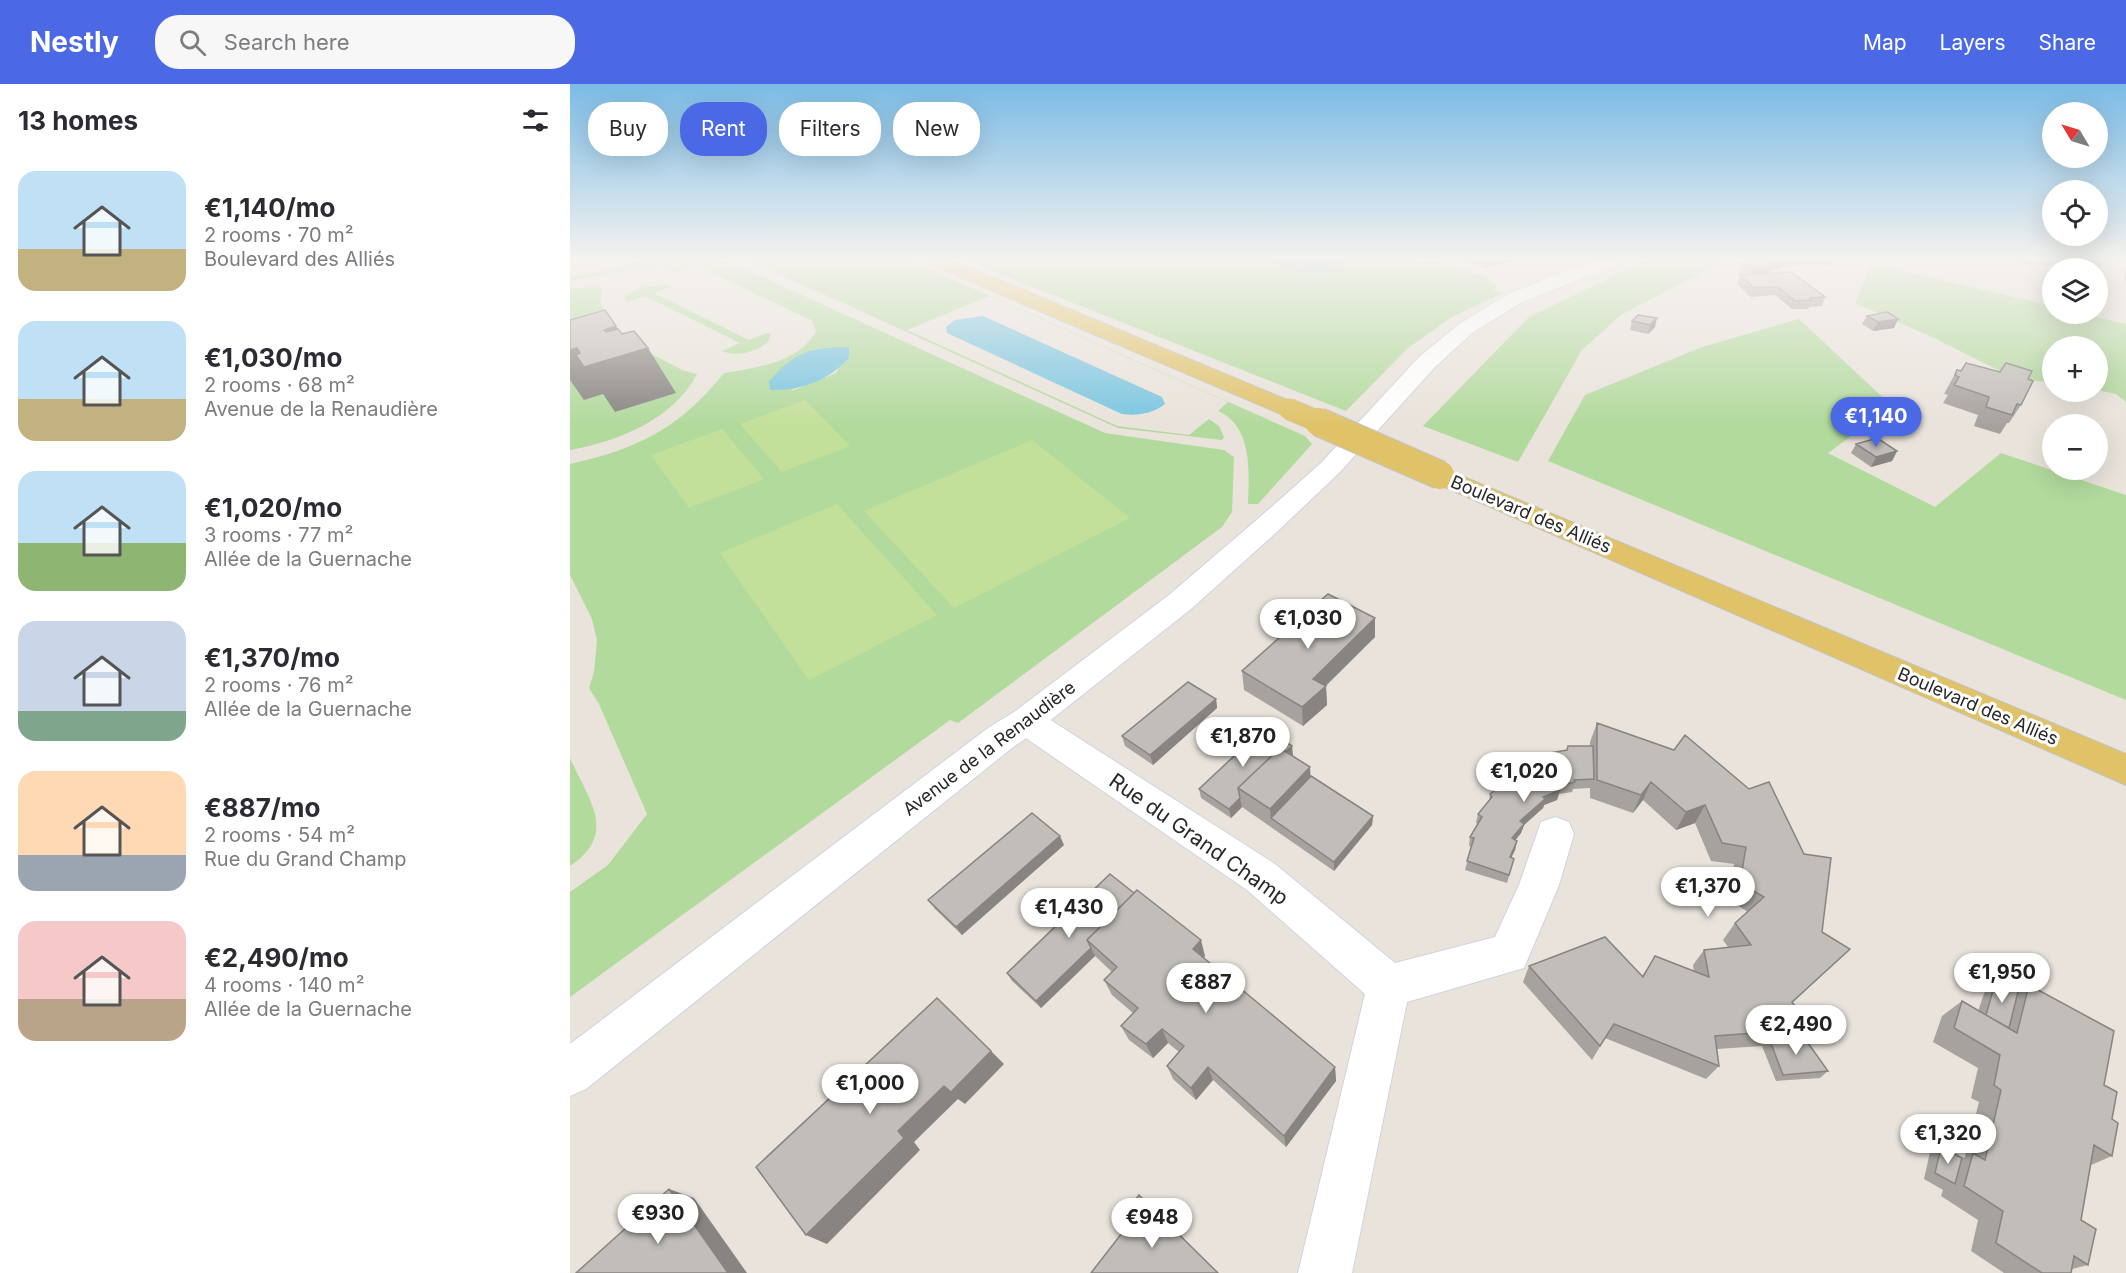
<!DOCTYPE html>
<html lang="en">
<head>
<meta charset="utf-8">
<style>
	:root { --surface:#fff; --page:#f7f7f7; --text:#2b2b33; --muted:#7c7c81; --accent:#4c69e5 }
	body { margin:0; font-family:Inter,sans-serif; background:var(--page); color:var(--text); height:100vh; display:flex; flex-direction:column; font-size:22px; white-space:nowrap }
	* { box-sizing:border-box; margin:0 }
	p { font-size:20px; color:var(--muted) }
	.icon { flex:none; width:33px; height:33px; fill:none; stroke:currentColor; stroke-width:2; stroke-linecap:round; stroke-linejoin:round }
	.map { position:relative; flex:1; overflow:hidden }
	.sheet { display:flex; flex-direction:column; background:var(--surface); width:570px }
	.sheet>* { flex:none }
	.guide { position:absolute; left:18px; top:18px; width:570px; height:54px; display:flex; gap:12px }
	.needle { width:39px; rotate:308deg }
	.fabs { position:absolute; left:1472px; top:18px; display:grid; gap:12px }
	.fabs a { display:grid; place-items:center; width:66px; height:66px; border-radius:50%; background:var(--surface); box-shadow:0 6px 24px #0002; font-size:30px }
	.price { position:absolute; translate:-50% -51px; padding:0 14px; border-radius:21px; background:#fff; color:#222; font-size:20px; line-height:39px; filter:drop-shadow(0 2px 3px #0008) }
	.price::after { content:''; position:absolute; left:50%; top:36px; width:18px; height:14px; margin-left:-9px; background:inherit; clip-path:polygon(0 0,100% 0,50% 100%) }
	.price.selected { background:var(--accent); color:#fff }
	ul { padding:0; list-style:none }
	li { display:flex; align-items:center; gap:18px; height:150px; padding:0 18px }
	li span { display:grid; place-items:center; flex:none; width:168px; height:120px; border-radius:18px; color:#555 }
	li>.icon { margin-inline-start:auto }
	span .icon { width:72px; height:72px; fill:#fffc; stroke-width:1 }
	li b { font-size:26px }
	h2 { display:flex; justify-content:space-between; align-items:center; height:72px; padding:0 18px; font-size:26px }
	.pill { padding:0 21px; border-radius:24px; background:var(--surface); box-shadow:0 6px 24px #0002; font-size:21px; line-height:54px }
	.pill.selected { background:var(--accent); color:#fff }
	header { display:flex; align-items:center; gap:36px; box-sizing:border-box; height:84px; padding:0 30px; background:var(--accent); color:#fff }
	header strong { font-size:28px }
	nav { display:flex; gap:33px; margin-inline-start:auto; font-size:21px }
	.search { width:420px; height:54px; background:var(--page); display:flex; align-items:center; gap:15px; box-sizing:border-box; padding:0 21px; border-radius:24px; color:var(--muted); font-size:22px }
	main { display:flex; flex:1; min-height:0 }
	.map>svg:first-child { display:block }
</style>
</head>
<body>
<header>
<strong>Nestly</strong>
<div class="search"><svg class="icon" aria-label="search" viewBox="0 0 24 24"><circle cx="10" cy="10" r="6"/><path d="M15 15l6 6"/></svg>Search here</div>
<nav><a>Map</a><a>Layers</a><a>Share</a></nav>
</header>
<main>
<section class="sheet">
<h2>13 homes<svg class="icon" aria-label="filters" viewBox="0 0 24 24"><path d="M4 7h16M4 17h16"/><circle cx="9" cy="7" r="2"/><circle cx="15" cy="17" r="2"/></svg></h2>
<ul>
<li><span style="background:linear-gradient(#bfe0f5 65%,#c2b280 0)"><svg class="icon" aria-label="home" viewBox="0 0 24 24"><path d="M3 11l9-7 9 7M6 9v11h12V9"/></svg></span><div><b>€1,140/mo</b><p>2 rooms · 70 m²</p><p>Boulevard des Alliés</p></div></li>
<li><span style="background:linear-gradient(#bfe0f5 65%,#c2b280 0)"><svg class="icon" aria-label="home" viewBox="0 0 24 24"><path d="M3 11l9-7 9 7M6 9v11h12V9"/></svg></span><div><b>€1,030/mo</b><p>2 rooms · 68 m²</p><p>Avenue de la Renaudière</p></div></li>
<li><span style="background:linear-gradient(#bfe0f5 60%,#8fb573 0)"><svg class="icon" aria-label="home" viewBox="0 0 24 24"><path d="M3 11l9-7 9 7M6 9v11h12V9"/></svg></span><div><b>€1,020/mo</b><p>3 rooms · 77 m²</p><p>Allée de la Guernache</p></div></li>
<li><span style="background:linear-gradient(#c9d6e8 75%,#7fa58c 0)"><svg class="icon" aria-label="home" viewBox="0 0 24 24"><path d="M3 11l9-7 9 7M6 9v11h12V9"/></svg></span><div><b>€1,370/mo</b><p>2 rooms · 76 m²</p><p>Allée de la Guernache</p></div></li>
<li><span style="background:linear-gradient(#ffd9b3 70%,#9aa5b1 0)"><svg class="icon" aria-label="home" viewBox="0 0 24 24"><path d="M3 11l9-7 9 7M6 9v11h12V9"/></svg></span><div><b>€887/mo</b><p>2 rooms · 54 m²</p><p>Rue du Grand Champ</p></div></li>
<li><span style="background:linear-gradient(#f6c9c9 65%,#b9a48a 0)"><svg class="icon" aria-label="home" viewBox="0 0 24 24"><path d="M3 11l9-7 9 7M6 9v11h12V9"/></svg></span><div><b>€2,490/mo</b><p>4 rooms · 140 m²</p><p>Allée de la Guernache</p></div></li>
</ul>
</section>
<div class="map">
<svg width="1556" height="1189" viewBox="0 0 1556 1189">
	<rect width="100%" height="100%" fill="#e9e3db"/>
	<path fill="#b2da9d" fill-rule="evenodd" d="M 67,176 L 155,176 L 535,349 L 654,366 L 664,373 L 662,428 L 652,443 L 388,639 L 380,636 L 0,913 L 0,808 L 38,781 L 77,730 L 29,620 L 19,604 L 24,588 L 27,556 L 22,535 L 0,491 L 0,380 C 68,365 110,344 154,289 C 186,284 229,279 246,247 L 241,236 L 127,182 L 108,188 L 90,184 L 67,185 L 0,197 L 0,193 L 42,186 ZM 261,264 L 279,264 L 266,289 L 221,307 Z
		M 178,176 L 339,176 L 735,352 L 742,360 L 688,420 L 678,420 C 679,389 683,342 648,327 L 658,318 L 419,212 L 337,246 L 547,342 L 619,351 L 639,335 L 649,342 L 654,353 L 652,356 L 548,344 Z
		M 395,176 L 843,176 L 854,180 L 860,176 L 916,193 L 928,203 L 923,206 L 933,209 L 882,233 L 838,264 L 776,327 Z
		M 1077,176 L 1155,176 L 1051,231 L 1012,266 L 948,378 L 853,342 L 959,233 Z
		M 1302,180 L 1482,222 L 1482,230 L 1513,230 L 1556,240 L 1556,318 L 1546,310 L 1527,306 L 1527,262 L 1482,262 L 1482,298 L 1448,296 L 1358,251 L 1285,219 Z
		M 95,201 L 101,203 L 84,209 L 179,256 L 197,249 L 200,250 L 199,257 C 187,268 167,273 152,267 L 170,259 L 75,212 L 57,218 L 54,216 L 56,211 L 75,203 Z
		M 25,203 L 32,205 L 30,220 L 35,227 L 15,235 L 112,286 L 127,290 C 104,335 47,358 0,366 L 0,289 L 38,309 L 45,328 L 106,308 L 0,269 L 0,205 Z
		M 1229,235 L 1322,322 L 1258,369 L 1365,423 L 1431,369 L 1556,411 L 1556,616 L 978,377 L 1015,311 L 1132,263 Z
		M 0,674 C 18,715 49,750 0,782 Z"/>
	<path fill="#c3e09a" d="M 235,316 L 280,362 L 212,388 L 170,340 Z
		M 152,345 L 194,395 L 119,424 L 81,371 Z
		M 462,356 L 560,434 L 384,524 L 294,427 Z
		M 267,420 L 367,531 L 239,596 L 150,469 Z"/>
	<path fill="#79c5e0" d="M 695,176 L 773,176 L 775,178 C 753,199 720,185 695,176 Z
		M 413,232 L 592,313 L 595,320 C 582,330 567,332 552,330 L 377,249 L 376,243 L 385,236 Z
		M 279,263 L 279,274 C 258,297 230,307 200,306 L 199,297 C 227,267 238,264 279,263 Z"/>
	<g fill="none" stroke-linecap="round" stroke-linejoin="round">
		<g stroke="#d0d3df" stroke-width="2">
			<path id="minor" d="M 456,624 L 468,628 L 705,780 L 825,879 L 925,853 L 949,801 L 971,738 L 985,733 L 999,738 L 1004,750 L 989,801 L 954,884 L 837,918 L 782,1189 L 728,1189 L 795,910 L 677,806 L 444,646 L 439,637 L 444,628 Z"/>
		</g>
		<g stroke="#d0d3df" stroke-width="2">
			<path id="tertiary" d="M 1024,176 L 1050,176 L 1048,180 L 952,218 L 902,249 L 865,283 L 769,389 L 710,445 L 621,525 L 468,646 L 442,664 L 16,1005 L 0,1012 L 0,960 L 418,644 L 444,628 L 599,511 L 690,433 L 751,379 L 849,273 L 888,241 L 938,210 Z"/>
		</g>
		<g stroke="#c3c3c3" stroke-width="2">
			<path id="primary" d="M 357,176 L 382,176 L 727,320 L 731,325 L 727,330 L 719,332 L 711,330 L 359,180 Z
				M 870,383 L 1556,670 L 1556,701 L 861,397 L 857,391 L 861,385 Z"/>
		</g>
		<use href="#minor" fill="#fff" fill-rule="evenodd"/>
		<use href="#tertiary" fill="#fff" fill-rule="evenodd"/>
		<use href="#primary" fill="#e0c369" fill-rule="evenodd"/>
		<g stroke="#c3c3c3" stroke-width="22" stroke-linecap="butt">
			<path id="primary-bridge-far1" d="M 719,325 L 752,339"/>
		</g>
		<g stroke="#c3c3c3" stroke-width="30" stroke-linecap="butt">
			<path id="primary-bridge" d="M 749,338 L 870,391"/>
		</g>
		<use href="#primary-bridge-far1" stroke="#e0c369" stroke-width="21"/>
		<use href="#primary-bridge" stroke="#e0c369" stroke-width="28"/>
	</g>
	<path fill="#a6a39e" d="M 890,176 L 945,176 L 915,184 L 890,177 Z
		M 1181,176 L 1264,176 L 1262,182 L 1242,180 L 1212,183 L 1190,190 L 1255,213 L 1252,222 L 1239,223 L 1238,225 L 1222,225 L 1205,211 L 1181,213 L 1167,200 L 1170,191 L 1176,191 L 1169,188 L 1172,180 Z
		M 1439,176 L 1535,176 L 1529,186 L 1527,186 L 1527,184 L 1522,184 L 1484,177 L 1480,183 L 1465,180 L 1463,182 L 1439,177 Z
		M 1556,185 L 1556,197 L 1554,196 Z
		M 1068,231 L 1085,243 L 1078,250 L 1060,246 L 1062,237 Z
		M 1297,232 L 1328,235 L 1324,244 L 1303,247 L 1292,240 Z
		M 1387,286 L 1458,295 L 1451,321 L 1439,339 L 1437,339 L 1430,350 L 1404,342 L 1408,331 L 1373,319 L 1378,311 L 1374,310 Z
		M 1286,360 L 1327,367 L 1322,377 L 1301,383 L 1281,369 Z
		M 805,553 L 756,602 L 757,621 L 733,642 L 674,606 L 672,587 Z
		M 646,615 L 647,624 L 583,681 L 555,662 L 552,652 Z
		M 1027,639 L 1104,666 L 1252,848 L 1264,880 L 1222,919 L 1241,945 L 1233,952 L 1258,987 L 1250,994 L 1206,997 L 1192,962 L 1147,965 L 1149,982 L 1136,995 L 1035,954 L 1022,976 L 953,898 L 959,882 L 1072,892 L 1085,872 L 1124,888 L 1123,881 L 1134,866 L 1158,863 L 1153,856 L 1165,839 L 1178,828 L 1159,816 L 1164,780 L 1141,777 L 1125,739 L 1106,746 L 1073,716 L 1063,729 L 1020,714 L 1020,704 L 1003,705 L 1002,708 L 989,710 L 987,716 L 974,721 L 973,724 L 954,741 L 951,749 L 945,756 L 947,757 L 945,766 L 941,774 L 944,775 L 937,799 L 895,786 L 901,763 L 899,762 L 900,753 L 908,740 L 906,739 L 908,730 L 919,717 L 920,710 L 934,700 L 935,694 L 951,687 L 953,680 L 973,674 L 974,670 L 1020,662 L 1020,658 Z
		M 722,662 L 722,672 L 741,692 L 803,732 L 802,741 L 764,787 L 672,723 L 661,734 L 631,714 L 629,705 Z
		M 494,761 L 392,851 L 365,825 L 358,816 Z
		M 540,790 L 635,872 L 634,874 L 765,983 L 766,997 L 716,1063 L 643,996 L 626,1016 L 603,995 L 597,982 L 609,968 L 598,959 L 583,974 L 559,956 L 551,942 L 563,929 L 542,911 L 534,896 L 542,888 L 525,872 L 471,924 L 442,897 L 437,889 Z
		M 1426,896 L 1448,908 L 1459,901 L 1534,1001 L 1542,1035 L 1542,1072 L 1521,1081 L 1511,1136 L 1518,1181 L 1502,1185 L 1501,1189 L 1434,1189 L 1401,1167 L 1408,1136 L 1371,1112 L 1373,1106 L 1354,1095 L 1360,1068 L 1371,1063 L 1392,1074 L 1395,1073 L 1409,1018 L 1401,1014 L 1408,984 L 1363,958 L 1372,932 L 1392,917 L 1408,927 L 1416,904 Z"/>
	<path fill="#878481" d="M 916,176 L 945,176 L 915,184 Z
		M 1210,176 L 1215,176 L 1212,183 L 1181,193 L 1184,184 Z
		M 1087,234 L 1085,243 L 1078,250 L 1080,241 Z
		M 1328,235 L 1324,244 L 1303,247 L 1308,238 Z
		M 46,242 L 63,268 L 78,264 L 106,309 L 45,328 L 33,310 L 14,316 L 0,296 L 0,264 L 34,246 Z
		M 1327,367 L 1322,377 L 1301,383 L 1306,373 Z
		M 805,534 L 805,553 L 748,609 L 756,602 L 757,621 L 733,642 L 732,623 L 743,595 Z
		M 646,615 L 647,624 L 583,681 L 580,671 Z
		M 722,662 L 723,671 L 681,713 L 675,709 Z
		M 740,683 L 741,702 L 701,734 L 700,725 Z
		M 1081,698 L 1073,716 L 1063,729 L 1071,711 Z
		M 990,706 L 987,716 L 974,721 L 973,724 L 954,741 L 951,749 L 940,763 L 942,754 L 950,737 L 973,713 Z
		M 670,714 L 672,723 L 661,734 L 659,725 Z
		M 1135,721 L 1125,739 L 1106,746 L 1116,728 Z
		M 803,732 L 802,741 L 764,787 L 764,778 Z
		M 490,752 L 494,761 L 392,851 L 386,843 Z
		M 947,757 L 945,766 L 937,782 L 940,773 Z
		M 631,856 L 635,872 L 628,881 L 623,865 Z
		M 521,864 L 525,872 L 471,924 L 466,917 Z
		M 1280,865 L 1264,880 L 1207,933 L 1222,918 Z
		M 592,945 L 598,959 L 583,974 L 576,960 Z
		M 421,967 L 434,980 L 395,1020 L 388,1015 L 344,1058 L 350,1066 L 257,1160 L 236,1151 L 328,1047 L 374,1002 Z
		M 638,983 L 643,996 L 626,1016 L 621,1004 Z
		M 765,983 L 766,997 L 716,1063 L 714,1052 Z
		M 99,1105 L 124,1114 L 177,1189 L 158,1189 Z"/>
	<path fill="#c1bdb8" stroke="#878481" stroke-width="1.5" d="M 1181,176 L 1210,176 L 1184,184 L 1172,180 Z
		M 1221,188 L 1255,213 L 1240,214 L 1241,216 L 1225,217 L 1208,203 L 1184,204 L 1170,191 Z
		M 35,226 L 46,242 L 34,246 L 36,248 L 48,245 L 52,250 L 64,247 L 78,264 L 14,283 L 6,271 L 10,269 L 7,264 L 0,266 L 0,236 Z
		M 1317,228 L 1328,235 L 1308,238 L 1297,232 Z
		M 1068,231 L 1087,234 L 1080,241 L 1062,237 Z
		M 1396,279 L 1430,288 L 1436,279 L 1462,287 L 1458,295 L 1463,297 L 1451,321 L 1447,320 L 1442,331 L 1416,323 L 1419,313 L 1384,301 L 1389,293 L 1385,291 L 1387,286 L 1391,287 Z
		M 1307,354 L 1327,367 L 1306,373 L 1286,360 Z
		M 758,510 L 805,534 L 743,595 L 756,602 L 732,623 L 672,587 Z
		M 618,598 L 646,615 L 580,671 L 552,652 Z
		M 1027,639 L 1104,666 L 1115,651 L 1179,705 L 1199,698 L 1234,770 L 1261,774 L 1252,848 L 1280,865 L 1222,918 L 1241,945 L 1145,952 L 1149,982 L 1044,940 L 1030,962 L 959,882 L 1035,853 L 1073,893 L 1085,872 L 1139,893 L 1134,866 L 1181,861 L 1165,839 L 1194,813 L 1170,799 L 1176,763 L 1152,759 L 1135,721 L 1116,728 L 1081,698 L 1071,711 L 1027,696 Z
		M 694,644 L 722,662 L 716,668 L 710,664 L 668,704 L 670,714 L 659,725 L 629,705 Z
		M 998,662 L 1023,662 L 1024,695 L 1004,696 L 1005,698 L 988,702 L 990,706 L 973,713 L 975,715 L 950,737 L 954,740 L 942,754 L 947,757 L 940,773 L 944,775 L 939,791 L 897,777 L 904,754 L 900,753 L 912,733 L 908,730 L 922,713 L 920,710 L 938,697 L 935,694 L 956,685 L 953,680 L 975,673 L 974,670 L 997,666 Z
		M 710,664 L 740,683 L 700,725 L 668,704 Z
		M 741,692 L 803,732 L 764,778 L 701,734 Z
		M 462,729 L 490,752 L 386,843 L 358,816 Z
		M 540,790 L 564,809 L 517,856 L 521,864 L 466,917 L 437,889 Z
		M 567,806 L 631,856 L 623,865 L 765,983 L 714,1052 L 638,983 L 621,1004 L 597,982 L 614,962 L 592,945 L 576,960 L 551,942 L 568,924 L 534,896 L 547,883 L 517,856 Z
		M 1426,896 L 1448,908 L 1439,944 L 1416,931 Z
		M 1459,901 L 1544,947 L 1534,1001 L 1547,1008 L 1542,1035 L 1548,1039 L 1542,1072 L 1524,1061 L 1511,1136 L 1526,1145 L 1518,1181 L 1504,1172 L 1501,1189 L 1472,1189 L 1426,1159 L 1433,1127 L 1394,1102 L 1403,1069 L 1415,1076 L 1431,1006 L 1424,1001 L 1430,971 L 1384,944 L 1392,917 L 1447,949 Z
		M 367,914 L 421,967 L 381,1008 L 374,1002 L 328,1047 L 334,1054 L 236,1151 L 186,1083 Z
		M 1233,952 L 1258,987 L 1213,991 L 1199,954 Z
		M 1371,1063 L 1392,1074 L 1385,1100 L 1365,1089 Z
		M 99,1105 L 158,1189 L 6,1189 Z
		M 569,1111 L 576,1118 L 566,1131 L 559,1124 Z
		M 576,1118 L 648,1189 L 521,1189 Z"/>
	<linearGradient id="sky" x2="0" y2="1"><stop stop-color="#7bbbe5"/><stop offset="0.51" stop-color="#f5f2ef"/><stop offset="1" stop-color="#f5f2ef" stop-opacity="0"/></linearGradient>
	<rect width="1556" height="342" fill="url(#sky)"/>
	<g text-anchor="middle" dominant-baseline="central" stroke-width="6" stroke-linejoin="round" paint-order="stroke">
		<g font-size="18" fill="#282828" stroke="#fff">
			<text transform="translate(961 430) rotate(23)">Boulevard des Alliés</text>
			<text transform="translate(1408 622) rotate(23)">Boulevard des Alliés</text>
			<text transform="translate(419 664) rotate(-37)">Avenue de la Renaudière</text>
		</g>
		<g font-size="21" fill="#282828" stroke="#fff">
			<text transform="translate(629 755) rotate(35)">Rue du Grand Champ</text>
		</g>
	</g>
</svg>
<div class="fabs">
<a><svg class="needle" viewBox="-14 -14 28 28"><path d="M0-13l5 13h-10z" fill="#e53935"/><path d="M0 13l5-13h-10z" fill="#7c7c81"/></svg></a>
<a><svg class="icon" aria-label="locate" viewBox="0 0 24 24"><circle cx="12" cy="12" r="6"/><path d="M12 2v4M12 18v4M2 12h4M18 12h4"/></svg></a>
<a><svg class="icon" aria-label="layers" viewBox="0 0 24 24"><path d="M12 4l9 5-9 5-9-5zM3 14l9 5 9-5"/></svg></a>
<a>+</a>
<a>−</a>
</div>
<b class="price selected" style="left:1306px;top:364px">€1,140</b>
<b class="price" style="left:738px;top:566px">€1,030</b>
<b class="price" style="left:673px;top:684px">€1,870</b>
<b class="price" style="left:954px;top:719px">€1,020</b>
<b class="price" style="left:1138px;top:834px">€1,370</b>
<b class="price" style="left:499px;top:855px">€1,430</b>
<b class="price" style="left:1432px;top:920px">€1,950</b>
<b class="price" style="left:636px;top:930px">€887</b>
<b class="price" style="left:1226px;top:972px">€2,490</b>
<b class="price" style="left:300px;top:1031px">€1,000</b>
<b class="price" style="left:1378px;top:1081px">€1,320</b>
<b class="price" style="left:88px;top:1161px">€930</b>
<b class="price" style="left:582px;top:1165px">€948</b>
<div class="guide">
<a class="pill">Buy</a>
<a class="pill selected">Rent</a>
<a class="pill">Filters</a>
<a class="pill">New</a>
</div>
</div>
</main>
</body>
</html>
